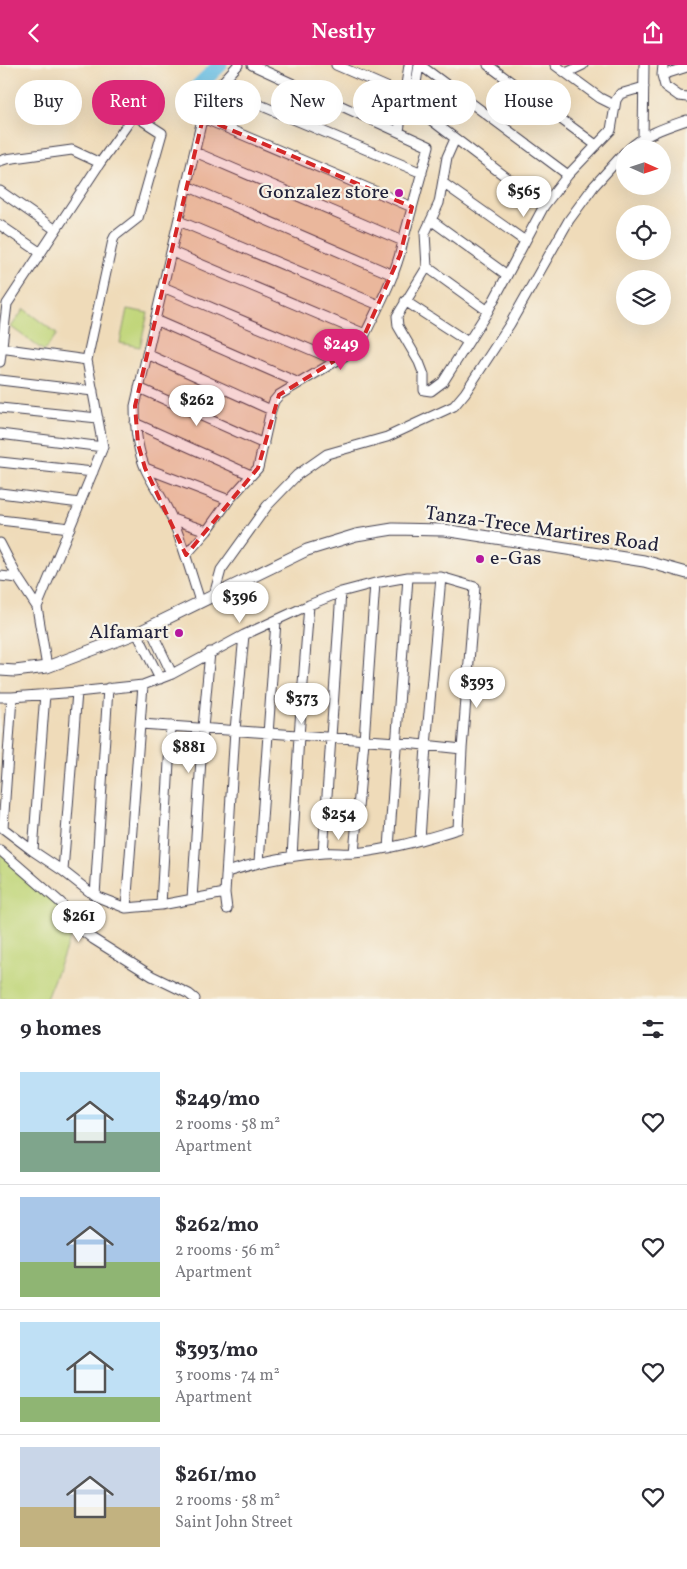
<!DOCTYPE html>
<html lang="en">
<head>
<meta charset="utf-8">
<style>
	:root { --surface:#fff; --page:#f7f7f7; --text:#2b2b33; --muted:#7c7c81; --line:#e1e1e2; --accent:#db2777 }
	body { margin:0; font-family:Vollkorn,serif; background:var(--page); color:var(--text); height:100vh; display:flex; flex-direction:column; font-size:19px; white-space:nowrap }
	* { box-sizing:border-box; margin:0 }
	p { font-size:16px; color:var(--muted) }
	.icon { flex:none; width:28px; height:28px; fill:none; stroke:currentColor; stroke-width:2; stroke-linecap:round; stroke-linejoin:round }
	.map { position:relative; height:934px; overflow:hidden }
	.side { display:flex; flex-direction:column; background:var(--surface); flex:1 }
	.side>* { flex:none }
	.top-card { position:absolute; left:15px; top:15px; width:658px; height:45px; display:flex; gap:10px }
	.needle { width:32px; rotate:93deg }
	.tools { position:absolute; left:616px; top:75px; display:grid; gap:10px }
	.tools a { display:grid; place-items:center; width:55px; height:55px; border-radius:50%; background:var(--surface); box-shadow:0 5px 20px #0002; font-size:25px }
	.price { position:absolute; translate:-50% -42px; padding:0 11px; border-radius:18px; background:#fff; color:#222; font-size:16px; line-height:32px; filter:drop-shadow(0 1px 2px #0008) }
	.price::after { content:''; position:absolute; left:50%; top:30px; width:15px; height:11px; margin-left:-8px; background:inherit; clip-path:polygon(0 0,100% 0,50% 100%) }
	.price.active { background:var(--accent); color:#fff }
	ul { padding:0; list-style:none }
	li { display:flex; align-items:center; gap:15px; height:125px; padding:0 20px }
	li+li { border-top:1px solid var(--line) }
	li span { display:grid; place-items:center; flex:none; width:140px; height:100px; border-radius:0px; color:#555 }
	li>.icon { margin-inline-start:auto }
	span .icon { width:60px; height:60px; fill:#fffc; stroke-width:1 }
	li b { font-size:21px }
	h2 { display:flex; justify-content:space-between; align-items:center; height:60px; padding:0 20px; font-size:21px }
	.tag { padding:0 18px; border-radius:22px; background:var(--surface); box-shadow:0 5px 20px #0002; font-size:18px; line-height:45px }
	.tag.active { background:var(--accent); color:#fff }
	header { display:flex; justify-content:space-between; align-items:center; height:65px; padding:0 20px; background:var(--accent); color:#fff; font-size:22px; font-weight:600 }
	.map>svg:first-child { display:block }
</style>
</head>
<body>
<header><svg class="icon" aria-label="back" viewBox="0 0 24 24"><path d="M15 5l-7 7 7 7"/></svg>Nestly<svg class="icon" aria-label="share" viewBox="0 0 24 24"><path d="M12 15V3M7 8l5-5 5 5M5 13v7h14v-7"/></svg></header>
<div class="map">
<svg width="687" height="934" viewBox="0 0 687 934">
	<rect width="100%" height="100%" fill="#f7f3e8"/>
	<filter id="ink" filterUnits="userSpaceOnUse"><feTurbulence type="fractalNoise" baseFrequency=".02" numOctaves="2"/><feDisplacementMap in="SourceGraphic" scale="10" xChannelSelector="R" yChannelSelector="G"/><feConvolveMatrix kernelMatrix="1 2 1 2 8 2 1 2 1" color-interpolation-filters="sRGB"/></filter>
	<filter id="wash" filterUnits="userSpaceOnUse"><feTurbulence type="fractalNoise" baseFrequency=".0096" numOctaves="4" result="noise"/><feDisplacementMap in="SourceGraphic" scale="20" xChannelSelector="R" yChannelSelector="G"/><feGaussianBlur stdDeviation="1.12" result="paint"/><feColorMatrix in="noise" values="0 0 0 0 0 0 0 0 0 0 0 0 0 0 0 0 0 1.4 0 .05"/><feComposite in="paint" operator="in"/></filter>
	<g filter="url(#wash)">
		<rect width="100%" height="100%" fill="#efdbb9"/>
		<path fill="#c0d578" stroke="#717c5a" d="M 24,244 L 57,269 L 44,286 L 11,262 Z
			M 127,244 L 148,248 L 140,282 L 120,278 Z
			M 0,788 L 58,837 L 74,863 L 46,934 L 0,934 Z"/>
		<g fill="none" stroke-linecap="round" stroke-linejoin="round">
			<path stroke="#68bfe5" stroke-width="15" d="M 196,23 L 220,0"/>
		</g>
	</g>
	<g filter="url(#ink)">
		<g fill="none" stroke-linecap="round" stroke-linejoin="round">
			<g stroke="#413e4e" stroke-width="11">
				<path id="minor" d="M 336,0 L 405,30
					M 419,0 L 413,36 L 414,42 L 544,141
					M 420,0 L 568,110
					M 488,0 L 596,80
					M 555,0 L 600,33 L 614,40
					M 663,0 L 662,10 L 665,21 L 679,31 L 687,32
					M 566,8 L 583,0
					M 662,10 L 687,2
					M 217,22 L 422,108
					M 203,53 L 412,142
					M 399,66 L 409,0
					M 643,73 L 644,0
					M 455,74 L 447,92 L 439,138 L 425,168 L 427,202 L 397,251 L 398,261 L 419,297 L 424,310 L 424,325 L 431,326 L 443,317 L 488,246 L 544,141 L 568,110 L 611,65 L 616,35 L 620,29 L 644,22
					M 629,84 C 644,69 667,62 687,55
					M 195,87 L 403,176
					M 0,96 L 6,94 L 72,85 L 100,98
					M 443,118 L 525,176
					M 187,121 L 393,210
					M 0,126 L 56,165
					M 431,155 L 507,210
					M 179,156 L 379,240
					M 0,160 L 41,188
					M 172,187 L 365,269
					M 427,202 L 488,246
					M 163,222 L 335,295
					M 405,236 L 468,277
					M 155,255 L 299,318
					M 0,283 L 87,295
					M 147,289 L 271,345
					M 0,297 L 7,239 L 100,98 L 134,50 L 162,68 L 138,153 L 115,171 L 113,175 L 87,295 L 103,382 L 37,542
					M 0,315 L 93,326
					M 139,323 L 264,379
					M 0,343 L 98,353
					M 135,358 L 251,410
					M 0,369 L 103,382
					M 0,397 L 93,407
					M 145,403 L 229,435
					M 0,428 L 80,438
					M 172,454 L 207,466
					M 0,455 L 70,463
					M 0,478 L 18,513 L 37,542 L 47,602
					M 186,490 L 207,466 L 229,435 L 258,403 L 271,345 L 274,336 L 279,330 L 353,286 L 360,280 C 375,247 396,212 403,176 L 429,81 L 252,0
					M 0,511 L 18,513
					M 214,530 L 221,505 L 267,441 L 297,410 L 327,389 L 387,372 L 454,341 L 465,328 L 510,259 L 569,155 L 594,121 L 625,87
					M 200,536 C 191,509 184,482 173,456 C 166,438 154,422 146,405 C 137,385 135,362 135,341 L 204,46 L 209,32 L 238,0
					M 150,563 L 172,609
					M 137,568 L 160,614
					M 0,632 L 12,632 L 77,627 L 143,620 L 172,609 L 244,570 L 309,540 L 341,527 L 375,518 L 408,512 L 441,512 L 475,522 L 462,684 L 458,764 C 424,774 390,785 354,788 C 344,789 334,787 324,788 C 291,790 258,797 227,807
					M 141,659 L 396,677 L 462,684
					M 0,761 L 33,786 L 63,806 L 95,831 L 126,843 L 161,840 L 225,828
					M 3,763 L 12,632
					M 420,775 L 426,681 L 441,512
					M 389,783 L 408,512
					M 0,785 L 61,838 L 79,863 L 93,874 L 152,911 L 189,929 L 195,934
					M 33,786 L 45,629
					M 323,788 L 341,527
					M 354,788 L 364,676 L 375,518
					M 292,792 L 299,671 L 309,540
					M 259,797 L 276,556
					M 63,806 L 77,627
					M 95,831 L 108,623
					M 192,834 L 203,663 L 210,587
					M 161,840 L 171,661
					M 126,843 L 143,620
					M 227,844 L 225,828 L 235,665 L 244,570"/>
			</g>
			<g stroke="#413e4e" stroke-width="13">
				<path id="major" d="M 0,605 L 15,606 L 47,602 L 137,568 L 307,485 L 356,470 L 393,464 L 444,465 L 644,496 L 687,508"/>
			</g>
			<use href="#minor" stroke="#fff" stroke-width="9"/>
			<use href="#major" stroke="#fff" stroke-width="11"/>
		</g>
	</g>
	<path fill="#d62828" fill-opacity="0.2" stroke="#d62828" stroke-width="4" stroke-dasharray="10 6" stroke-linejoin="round" d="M 203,53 L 412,142 L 400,190 L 360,280 L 279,330 L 258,403 L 186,490 L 145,403 L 138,379 L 135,341 Z"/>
	<g fill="#b5179e" stroke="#f7f3e8" stroke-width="2">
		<circle cx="399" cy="128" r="5"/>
		<circle cx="480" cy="494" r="5"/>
		<circle cx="179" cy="568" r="5"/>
	</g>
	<g text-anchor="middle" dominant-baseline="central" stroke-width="4.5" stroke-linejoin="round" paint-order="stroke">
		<g font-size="20" fill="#22223b" stroke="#f7f3e8" text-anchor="end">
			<text x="389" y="128">Gonzalez store</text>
			<text x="490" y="494" text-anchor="start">e-Gas</text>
			<text x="169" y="568">Alfamart</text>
		</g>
		<g font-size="20" fill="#22223b" stroke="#f7f3e8">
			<text transform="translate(542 465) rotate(8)">Tanza-Trece Martires Road</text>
		</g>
	</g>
</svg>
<div class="tools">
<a><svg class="needle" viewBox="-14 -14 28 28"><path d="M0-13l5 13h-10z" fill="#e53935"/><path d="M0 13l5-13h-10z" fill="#7c7c81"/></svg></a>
<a><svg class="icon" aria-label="locate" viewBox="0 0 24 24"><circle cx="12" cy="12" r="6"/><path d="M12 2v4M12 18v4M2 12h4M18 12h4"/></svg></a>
<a><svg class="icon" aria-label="layers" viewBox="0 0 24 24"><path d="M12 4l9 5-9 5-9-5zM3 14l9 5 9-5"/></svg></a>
</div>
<b class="price" style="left:524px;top:153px">$565</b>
<b class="price active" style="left:341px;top:306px">$249</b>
<b class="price" style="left:197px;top:362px">$262</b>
<b class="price" style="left:240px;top:559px">$396</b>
<b class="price" style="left:477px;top:644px">$393</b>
<b class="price" style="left:302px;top:660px">$373</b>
<b class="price" style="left:189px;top:709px">$881</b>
<b class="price" style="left:339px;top:776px">$254</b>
<b class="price" style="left:79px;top:878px">$261</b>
<div class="top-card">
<a class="tag">Buy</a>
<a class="tag active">Rent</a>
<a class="tag">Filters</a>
<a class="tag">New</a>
<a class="tag">Apartment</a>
<a class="tag">House</a>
</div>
</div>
<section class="side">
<h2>9 homes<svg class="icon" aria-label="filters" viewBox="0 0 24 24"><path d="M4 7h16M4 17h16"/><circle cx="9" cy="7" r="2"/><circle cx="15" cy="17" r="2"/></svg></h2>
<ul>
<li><span style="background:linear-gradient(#bfe0f5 60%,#7fa58c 0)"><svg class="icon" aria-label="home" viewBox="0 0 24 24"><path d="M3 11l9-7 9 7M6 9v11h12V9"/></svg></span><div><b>$249/mo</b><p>2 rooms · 58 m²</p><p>Apartment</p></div><svg class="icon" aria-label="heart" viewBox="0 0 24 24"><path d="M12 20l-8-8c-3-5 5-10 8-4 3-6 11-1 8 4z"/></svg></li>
<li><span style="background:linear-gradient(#a9c7e8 65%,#8fb573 0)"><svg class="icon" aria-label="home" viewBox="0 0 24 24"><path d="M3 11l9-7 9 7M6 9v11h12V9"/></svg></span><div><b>$262/mo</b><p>2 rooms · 56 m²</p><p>Apartment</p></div><svg class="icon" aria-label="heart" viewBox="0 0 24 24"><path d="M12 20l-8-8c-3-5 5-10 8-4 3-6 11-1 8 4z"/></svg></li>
<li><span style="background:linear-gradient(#bfe0f5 75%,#8fb573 0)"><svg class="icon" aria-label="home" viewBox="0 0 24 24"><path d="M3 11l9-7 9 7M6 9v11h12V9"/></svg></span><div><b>$393/mo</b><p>3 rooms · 74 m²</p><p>Apartment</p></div><svg class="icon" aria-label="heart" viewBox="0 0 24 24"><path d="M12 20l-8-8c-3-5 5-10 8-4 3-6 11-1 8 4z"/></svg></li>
<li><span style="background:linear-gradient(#c9d6e8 60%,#c2b280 0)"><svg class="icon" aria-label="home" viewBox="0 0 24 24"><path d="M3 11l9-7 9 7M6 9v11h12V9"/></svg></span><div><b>$261/mo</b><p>2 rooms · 58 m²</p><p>Saint John Street</p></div><svg class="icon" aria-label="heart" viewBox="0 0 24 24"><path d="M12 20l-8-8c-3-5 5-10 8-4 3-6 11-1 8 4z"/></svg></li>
</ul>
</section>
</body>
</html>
